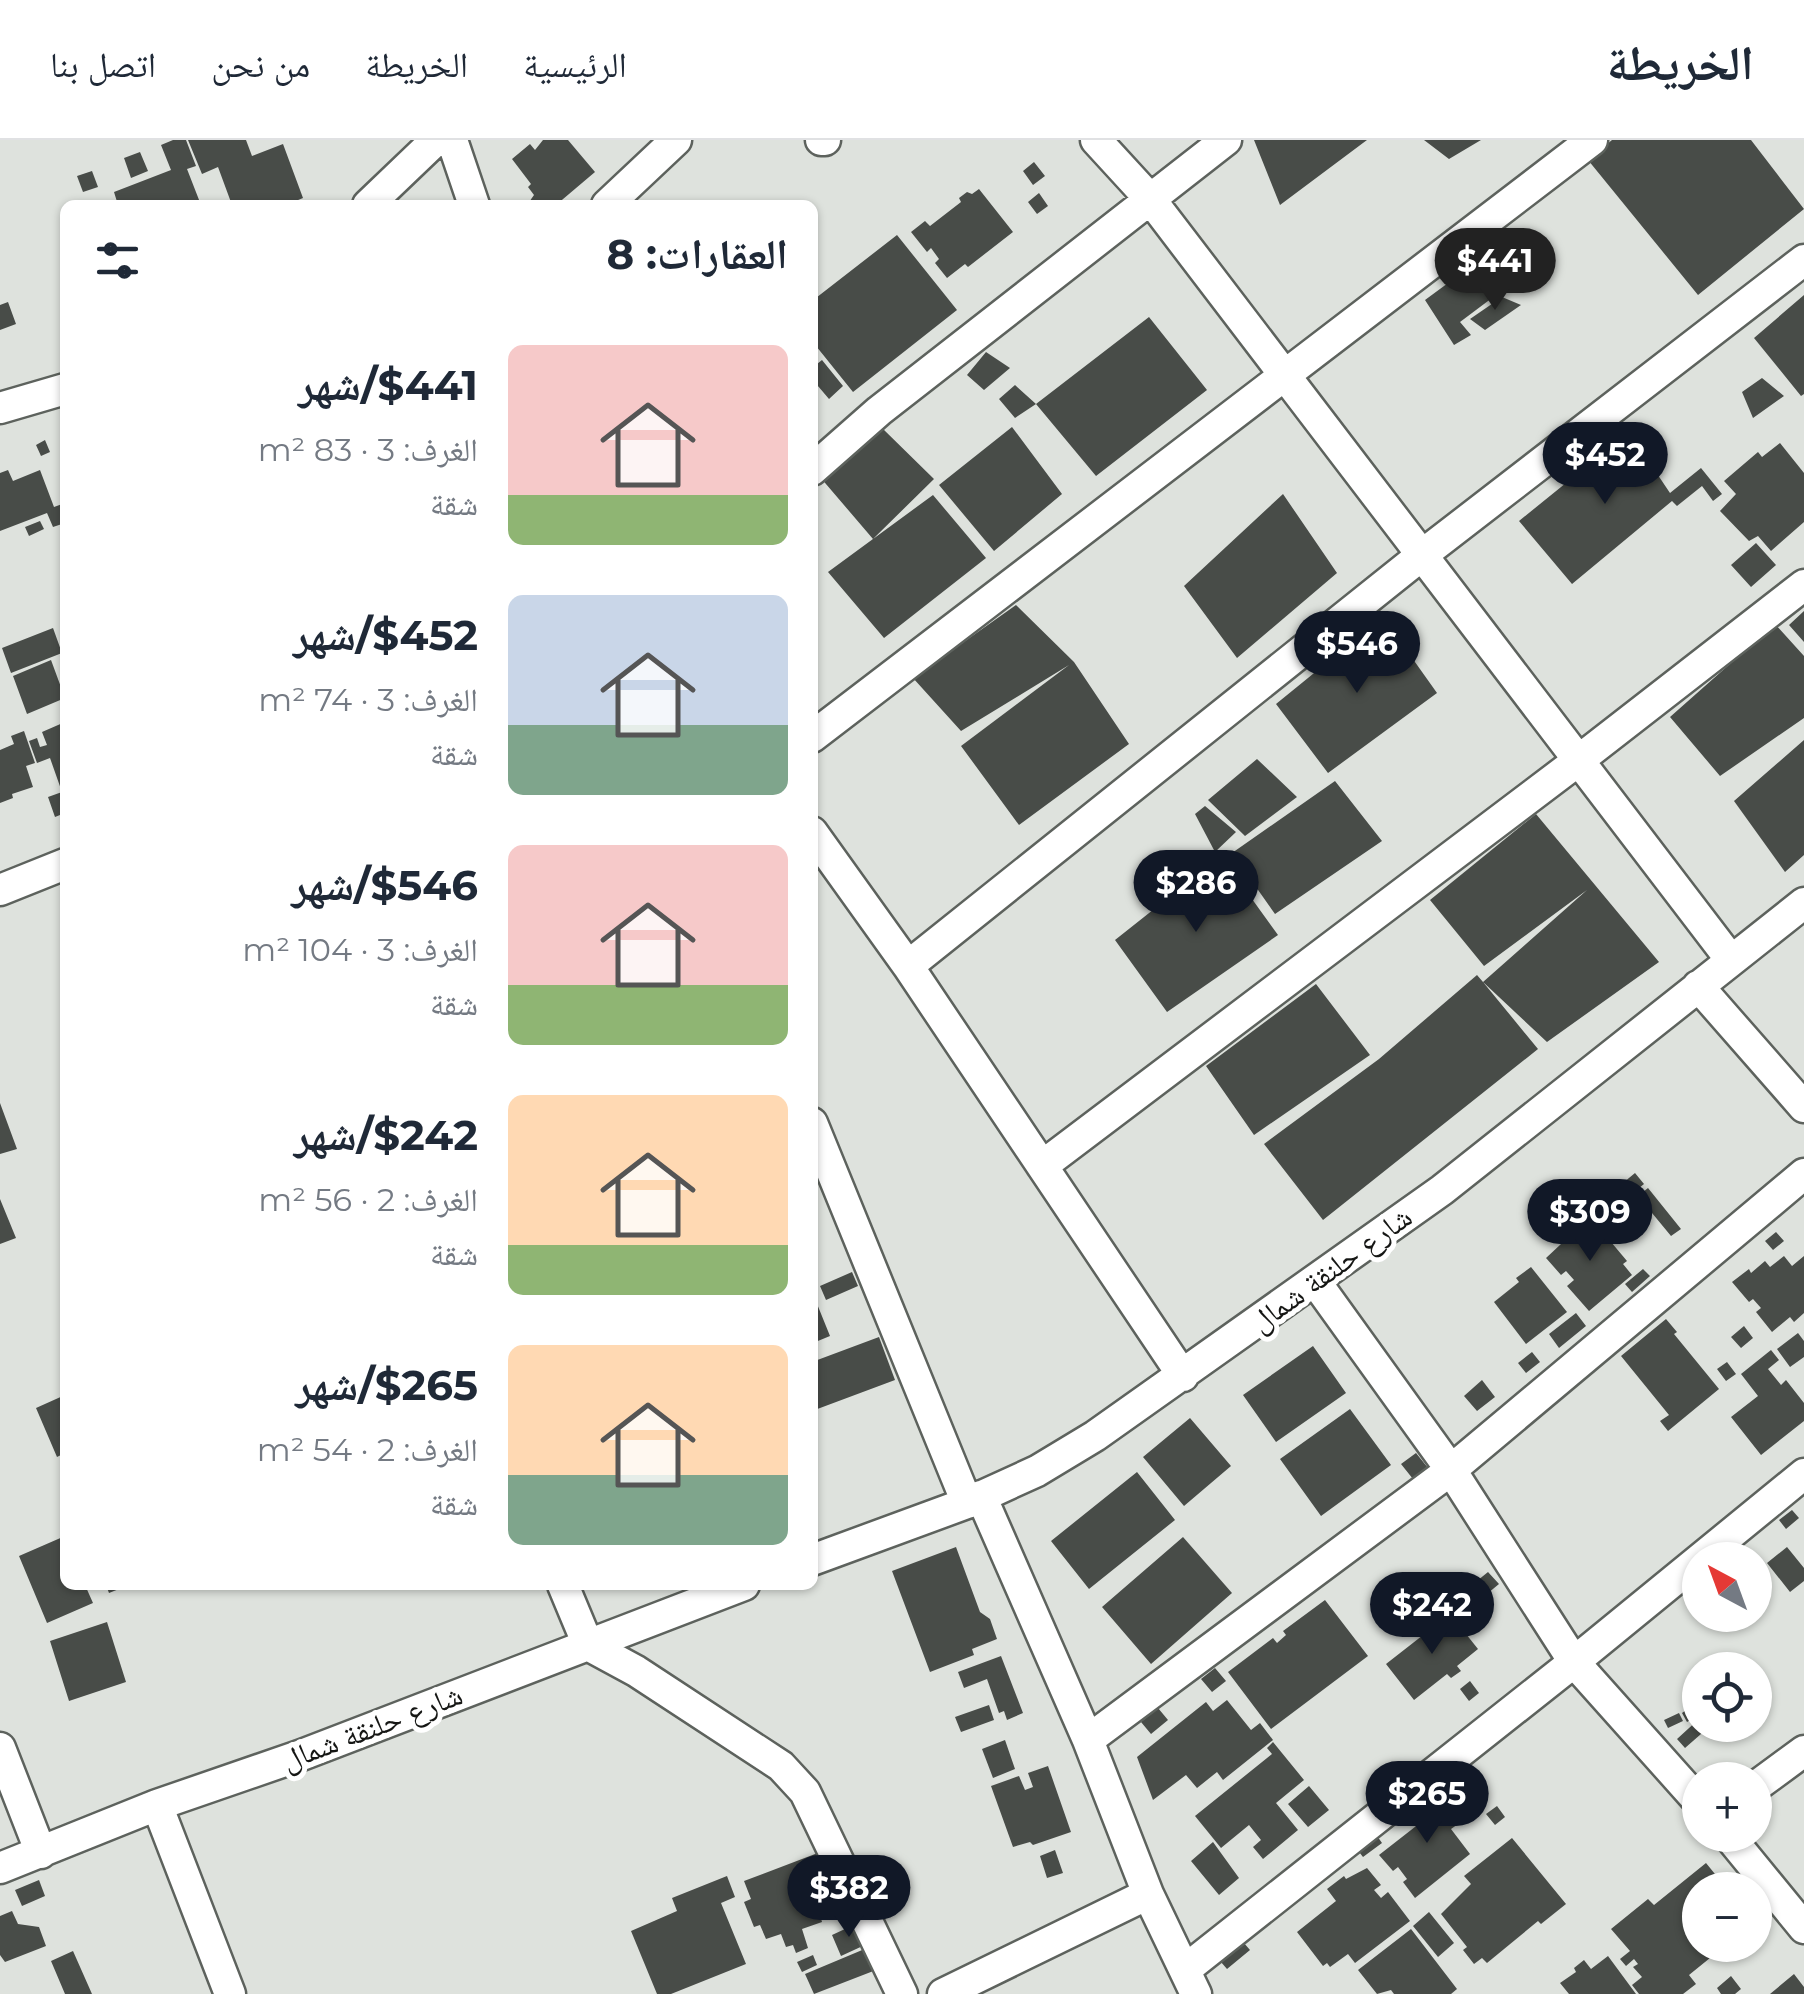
<!DOCTYPE html>
<html lang="ar">
<head>
<meta charset="utf-8">
<style>
	:root { --surface:#fff; --page:#f2f2f3; --text:#1f2937; --muted:#747a83; --line:#e0e1e3; --accent:#111827 }
	body { margin:0; font-family:Montserrat,"Noto Naskh Arabic",sans-serif; background:var(--page); color:var(--text); direction:rtl; height:100vh; display:flex; flex-direction:column; font-size:38px; white-space:nowrap }
	* { box-sizing:border-box; margin:0 }
	p { font-size:32px; color:var(--muted) }
	.icon { flex:none; width:55px; height:55px; fill:none; stroke:currentColor; stroke-width:2; stroke-linecap:round; stroke-linejoin:round }
	.map { position:relative; flex:1; overflow:hidden; direction:ltr }
	.details { position:absolute; left:60px; top:60px; width:758px; height:1390px; display:flex; flex-direction:column; background:var(--surface); border-radius:15px; box-shadow:0 2px 8px #0004; direction:rtl }
	.details>* { flex:none }
	.needle { width:65px; rotate:319deg }
	.tools { position:absolute; left:1682px; top:1402px; display:grid; gap:20px }
	.tools a { display:grid; place-items:center; width:90px; height:90px; border-radius:50%; background:var(--surface); box-shadow:0 2px 8px #0004; font-size:50px }
	.price { position:absolute; translate:-50% -85px; padding:0 22px; border-radius:35px; background:var(--accent); color:#fff; font-size:32px; line-height:65px; filter:drop-shadow(0 2px 5px #0008) }
	.price::after { content:''; position:absolute; left:50%; top:60px; width:30px; height:22px; margin-left:-15px; background:inherit; clip-path:polygon(0 0,100% 0,50% 100%) }
	.price.active { background:#222; color:#fff }
	ul { padding:0; list-style:none }
	li { display:flex; align-items:center; gap:30px; height:250px; padding:0 30px }
	li span { display:grid; place-items:center; flex:none; width:280px; height:200px; border-radius:15px; color:#555 }
	li>.icon { margin-inline-start:auto }
	span .icon { width:120px; height:120px; fill:#fffc; stroke-width:1 }
	li b { font-size:42px }
	h2 { display:flex; justify-content:space-between; align-items:center; height:120px; padding:0 30px; font-size:42px }
	header { display:flex; align-items:center; gap:60px; box-sizing:border-box; height:140px; padding:0 50px; background:var(--surface); border-bottom:2px solid var(--line) }
	header strong { font-size:48px }
	nav { display:flex; gap:55px; margin-inline-start:auto; font-size:35px }
	.map>svg:first-child { display:block }
</style>
</head>
<body>
<header>
<strong>الخريطة</strong>
<nav><a>الرئيسية</a><a>الخريطة</a><a>من نحن</a><a>اتصل بنا</a></nav>
</header>
<div class="map">
<svg width="1804" height="1854" viewBox="0 0 1804 1854">
	<rect width="100%" height="100%" fill="#dee2dd"/>
	<path fill="#484c48" d="M 173,0 L 186,0 L 196,26 L 187,29 L 201,65 L 118,65 L 114,52 L 171,30 L 161,5 Z
		M 188,0 L 246,0 L 252,16 L 283,4 L 303,58 L 286,65 L 232,65 L 218,27 L 202,34 Z
		M 543,0 L 568,0 L 595,32 L 556,65 L 527,65 L 534,55 L 528,47 L 531,44 L 512,19 L 530,4 L 535,10 Z
		M 1254,0 L 1367,0 L 1280,65 Z
		M 1424,0 L 1481,0 L 1449,19 Z
		M 1612,0 L 1751,0 L 1804,69 L 1698,155 L 1588,20 Z
		M 140,12 L 148,31 L 131,38 L 124,18 Z
		M 1034,22 L 1045,36 L 1033,45 L 1023,31 Z
		M 92,31 L 98,47 L 83,52 L 77,36 Z
		M 979,49 L 1013,92 L 968,127 L 965,124 L 947,138 L 935,123 L 939,119 L 931,108 L 927,112 L 911,92 L 925,81 L 930,86 L 961,62 L 959,58 L 967,52 L 972,54 Z
		M 1039,53 L 1048,66 L 1037,74 L 1028,62 Z
		M 897,95 L 957,170 L 853,252 L 812,201 L 812,161 Z
		M 1478,121 L 1504,149 L 1460,182 L 1471,195 L 1454,205 L 1425,160 Z
		M 1804,155 L 1804,254 L 1801,256 L 1754,198 Z
		M 1502,157 L 1521,165 L 1485,190 L 1470,179 Z
		M 8,162 L 16,184 L 0,190 L 0,165 Z
		M 1149,177 L 1207,250 L 1096,336 L 1036,264 Z
		M 986,212 L 1010,228 L 984,250 L 967,235 Z
		M 822,220 L 843,246 L 829,259 L 812,239 L 812,228 Z
		M 1762,238 L 1784,256 L 1753,278 L 1742,252 Z
		M 1015,245 L 1036,264 L 1015,278 L 999,259 Z
		M 1012,287 L 1062,354 L 994,411 L 939,345 Z
		M 882,288 L 934,339 L 873,399 L 820,337 Z
		M 1629,292 L 1670,353 L 1701,328 L 1722,354 L 1713,361 L 1702,346 L 1677,366 L 1672,361 L 1572,444 L 1519,381 Z
		M 45,300 L 50,312 L 41,316 L 36,305 Z
		M 1780,303 L 1804,333 L 1804,382 L 1771,411 L 1758,396 L 1749,401 L 1720,371 L 1736,354 L 1724,341 L 1758,312 L 1762,317 Z
		M 8,330 L 13,341 L 40,330 L 54,367 L 65,363 L 65,383 L 53,387 L 47,373 L 0,391 L 0,333 Z
		M 1283,354 L 1337,433 L 1237,518 L 1184,446 Z
		M 933,355 L 986,418 L 884,498 L 828,432 Z
		M 40,381 L 44,389 L 29,396 L 25,387 Z
		M 1756,403 L 1776,425 L 1751,447 L 1731,425 Z
		M 1016,465 L 1074,522 L 1129,604 L 1019,685 L 961,606 L 1069,525 L 961,591 L 913,538 Z
		M 1804,471 L 1804,502 L 1789,485 Z
		M 1383,477 L 1437,553 L 1328,633 L 1276,564 Z
		M 1775,484 L 1804,516 L 1804,578 L 1720,636 L 1670,577 Z
		M 53,488 L 62,513 L 11,533 L 2,508 Z
		M 51,520 L 65,558 L 27,574 L 13,536 Z
		M 65,582 L 65,673 L 55,677 L 48,657 L 62,652 L 50,618 L 37,623 L 29,601 L 37,598 L 40,607 L 47,605 L 42,592 Z
		M 24,591 L 35,623 L 26,626 L 33,647 L 12,654 L 13,658 L 0,663 L 0,610 L 14,604 L 11,596 Z
		M 1804,600 L 1804,715 L 1785,732 L 1734,661 Z
		M 1257,619 L 1297,657 L 1245,696 L 1208,660 Z
		M 1335,641 L 1382,701 L 1275,774 L 1232,713 Z
		M 1205,666 L 1236,692 L 1215,712 L 1195,674 Z
		M 1536,674 L 1659,822 L 1547,902 L 1483,842 L 1538,909 L 1323,1080 L 1264,1004 L 1379,919 L 1477,835 L 1483,842 L 1587,750 L 1484,826 L 1430,760 Z
		M 1221,716 L 1278,795 L 1167,872 L 1115,800 Z
		M 1316,844 L 1370,915 L 1254,995 L 1206,926 Z
		M 0,963 L 17,1009 L 0,1014 Z
		M 1635,1033 L 1644,1044 L 1603,1077 L 1594,1067 Z
		M 1648,1048 L 1681,1089 L 1671,1096 L 1638,1056 Z
		M 0,1059 L 16,1098 L 0,1104 Z
		M 1590,1077 L 1627,1121 L 1623,1124 L 1632,1135 L 1589,1171 L 1567,1146 L 1574,1140 L 1566,1131 L 1561,1135 L 1546,1118 Z
		M 1776,1092 L 1784,1101 L 1773,1110 L 1765,1101 Z
		M 1784,1116 L 1792,1126 L 1804,1116 L 1804,1173 L 1794,1182 L 1790,1177 L 1772,1192 L 1756,1172 L 1761,1168 L 1753,1159 L 1749,1162 L 1732,1142 L 1749,1129 L 1751,1133 L 1765,1121 L 1770,1127 Z
		M 1531,1127 L 1567,1172 L 1526,1204 L 1494,1162 L 1519,1142 L 1516,1138 Z
		M 1643,1129 L 1650,1136 L 1632,1152 L 1625,1144 Z
		M 852,1132 L 858,1146 L 826,1160 L 820,1146 Z
		M 813,1154 L 830,1196 L 813,1203 Z
		M 1576,1173 L 1586,1186 L 1559,1208 L 1549,1194 Z
		M 1666,1179 L 1677,1192 L 1674,1194 L 1719,1249 L 1668,1291 L 1660,1281 L 1669,1275 L 1621,1216 Z
		M 1744,1186 L 1753,1198 L 1741,1208 L 1731,1197 Z
		M 1798,1193 L 1804,1201 L 1804,1217 L 1790,1227 L 1777,1209 Z
		M 879,1197 L 895,1240 L 812,1271 L 812,1222 Z
		M 1313,1206 L 1346,1253 L 1276,1302 L 1243,1255 Z
		M 1771,1210 L 1779,1220 L 1768,1229 L 1781,1245 L 1786,1240 L 1804,1263 L 1804,1281 L 1761,1315 L 1731,1277 L 1758,1256 L 1741,1234 Z
		M 1532,1212 L 1540,1222 L 1526,1233 L 1518,1223 Z
		M 1727,1222 L 1736,1234 L 1726,1241 L 1717,1229 Z
		M 1482,1240 L 1495,1257 L 1477,1271 L 1464,1256 Z
		M 65,1255 L 65,1313 L 57,1317 L 36,1268 Z
		M 1350,1269 L 1391,1325 L 1321,1376 L 1280,1319 Z
		M 1190,1278 L 1231,1326 L 1184,1366 L 1143,1317 Z
		M 1416,1313 L 1428,1328 L 1413,1339 L 1401,1324 Z
		M 1137,1332 L 1175,1380 L 1089,1449 L 1051,1401 Z
		M 1792,1370 L 1799,1378 L 1786,1389 L 1779,1380 Z
		M 65,1396 L 65,1445 L 85,1445 L 93,1463 L 47,1483 L 19,1416 Z
		M 1183,1397 L 1232,1453 L 1151,1524 L 1102,1467 Z
		M 956,1407 L 980,1472 L 990,1479 L 997,1499 L 972,1509 L 974,1515 L 930,1532 L 892,1431 Z
		M 1787,1407 L 1804,1428 L 1804,1441 L 1790,1452 L 1767,1423 Z
		M 1488,1432 L 1499,1444 L 1482,1458 L 1472,1445 Z
		M 106,1445 L 129,1445 L 109,1453 Z
		M 1325,1460 L 1368,1516 L 1271,1589 L 1228,1532 L 1273,1498 L 1277,1503 L 1286,1495 L 1283,1491 Z
		M 1450,1474 L 1478,1509 L 1457,1526 L 1461,1531 L 1451,1538 L 1447,1534 L 1414,1560 L 1386,1524 Z
		M 107,1482 L 126,1542 L 69,1561 L 50,1501 Z
		M 1001,1516 L 1023,1573 L 1007,1580 L 1004,1571 L 999,1573 L 987,1539 L 964,1548 L 958,1532 Z
		M 1215,1528 L 1226,1541 L 1212,1552 L 1201,1539 Z
		M 1470,1541 L 1479,1553 L 1469,1561 L 1460,1549 Z
		M 1227,1560 L 1251,1590 L 1260,1583 L 1273,1600 L 1223,1640 L 1217,1632 L 1197,1648 L 1186,1635 L 1153,1660 L 1137,1617 L 1206,1562 L 1213,1571 Z
		M 989,1565 L 994,1580 L 961,1592 L 955,1577 Z
		M 1693,1565 L 1699,1575 L 1687,1582 L 1682,1573 Z
		M 1158,1568 L 1168,1580 L 1151,1594 L 1141,1582 Z
		M 1679,1573 L 1683,1581 L 1668,1588 L 1664,1580 Z
		M 1700,1578 L 1700,1585 L 1709,1587 L 1685,1608 L 1677,1599 Z
		M 1005,1600 L 1015,1629 L 993,1638 L 982,1609 Z
		M 1273,1602 L 1304,1640 L 1276,1663 L 1298,1690 L 1263,1719 L 1253,1707 L 1261,1700 L 1249,1685 L 1221,1708 L 1195,1676 L 1272,1614 L 1267,1608 Z
		M 1048,1626 L 1071,1692 L 1033,1705 L 1030,1702 L 1013,1707 L 991,1646 L 1019,1636 L 1025,1650 L 1033,1647 L 1028,1633 Z
		M 1309,1646 L 1329,1670 L 1308,1687 L 1288,1664 Z
		M 1430,1653 L 1435,1659 L 1439,1655 L 1461,1682 L 1451,1689 L 1470,1714 L 1415,1758 L 1403,1742 L 1407,1739 L 1398,1727 L 1393,1731 L 1379,1715 L 1420,1683 L 1409,1669 Z
		M 1497,1666 L 1505,1677 L 1495,1685 L 1486,1674 Z
		M 1375,1693 L 1382,1703 L 1363,1717 L 1356,1708 Z
		M 1512,1698 L 1566,1764 L 1541,1784 L 1538,1781 L 1487,1823 L 1482,1818 L 1474,1824 L 1463,1810 L 1467,1807 L 1441,1774 L 1471,1744 L 1464,1736 Z
		M 1213,1702 L 1239,1738 L 1219,1755 L 1191,1721 Z
		M 1055,1710 L 1063,1733 L 1047,1738 L 1040,1716 Z
		M 823,1711 L 844,1766 L 820,1775 L 822,1782 L 802,1789 L 808,1808 L 796,1813 L 793,1805 L 786,1807 L 781,1794 L 766,1799 L 760,1785 L 754,1787 L 744,1762 L 751,1759 L 744,1741 Z
		M 1706,1723 L 1728,1750 L 1700,1750 L 1700,1805 L 1726,1805 L 1689,1835 L 1696,1844 L 1683,1854 L 1639,1854 L 1632,1845 L 1642,1837 L 1633,1827 L 1638,1824 L 1634,1819 L 1626,1826 L 1620,1819 L 1630,1811 L 1611,1789 L 1648,1759 L 1654,1765 Z
		M 1367,1728 L 1381,1745 L 1374,1750 L 1381,1758 L 1388,1752 L 1410,1781 L 1355,1823 L 1348,1814 L 1330,1827 L 1327,1823 L 1323,1826 L 1297,1792 L 1336,1761 L 1327,1749 L 1344,1736 L 1346,1739 Z
		M 727,1736 L 735,1757 L 721,1763 L 746,1824 L 671,1854 L 657,1854 L 631,1791 L 677,1771 L 672,1758 Z
		M 39,1740 L 45,1756 L 22,1766 L 15,1750 Z
		M 12,1771 L 18,1784 L 39,1787 L 46,1806 L 5,1822 L 0,1815 L 0,1776 Z
		M 1429,1772 L 1454,1803 L 1438,1817 L 1413,1786 Z
		M 858,1783 L 867,1804 L 841,1816 L 832,1795 Z
		M 1411,1789 L 1457,1849 L 1451,1854 L 1394,1854 L 1391,1850 L 1377,1854 L 1358,1830 Z
		M 1237,1795 L 1250,1810 L 1227,1829 L 1214,1814 Z
		M 867,1808 L 876,1830 L 814,1854 L 805,1834 Z
		M 73,1811 L 92,1854 L 65,1854 L 51,1821 Z
		M 813,1815 L 817,1825 L 802,1832 L 797,1822 Z
		M 1608,1816 L 1636,1854 L 1569,1854 L 1560,1843 L 1576,1832 L 1574,1828 L 1584,1820 L 1591,1829 Z
		M 1794,1834 L 1804,1847 L 1804,1854 L 1770,1854 Z
		M 1731,1836 L 1741,1849 L 1735,1854 L 1721,1854 L 1717,1848 Z"/>
	<g fill="none" stroke-linecap="round" stroke-linejoin="round">
		<g stroke="#5d625d" stroke-width="35">
			<path id="minor" d="M 452,0 L 474,65
				M 821,0 L 825,0
				M 1096,0 L 1151,60 L 1731,820
				M 368,65 L 436,0
				M 607,65 L 676,0
				M 0,268 L 65,249
				M 812,330 L 879,271 L 1226,0
				M 812,597 L 1592,0
				M 812,692 L 908,826 L 1183,1236
				M 0,750 L 65,724
				M 908,826 L 1422,415 L 1804,120
				M 1698,846 L 1804,967
				M 812,983 L 967,1363
				M 1042,1026 L 1579,620 L 1804,445
				M 1315,1141 L 1451,1330 L 1574,1522 L 1700,1663
				M 981,1356 L 1088,1600 L 1148,1754 L 1196,1854
				M 812,1420 L 967,1363 L 1037,1331 L 1095,1296 L 1442,1050 L 1804,763
				M 563,1445 L 588,1505 L 636,1531 L 781,1626 L 805,1652 L 902,1854
				M 1088,1600 L 1451,1330 L 1804,1034
				M 0,1608 L 41,1713
				M 1755,1647 L 1804,1611
				M 157,1665 L 230,1854
				M 1728,1695 L 1804,1788
				M 0,1728 L 157,1665 L 299,1616 L 744,1445
				M 1186,1829 L 1574,1522 L 1804,1334
				M 943,1854 L 1148,1754"/>
		</g>
		<use href="#minor" stroke="#fff" stroke-width="30"/>
	</g>
	<g text-anchor="middle" dominant-baseline="central" stroke-width="10" stroke-linejoin="round" paint-order="stroke">
		<g font-size="30" fill="#151614" stroke="#fff">
			<text transform="translate(1331 1129) rotate(-36)">شارع حلنقة شمال</text>
			<text transform="translate(372 1587) rotate(-21)">شارع حلنقة شمال</text>
		</g>
	</g>
</svg>
<div class="tools">
<a><svg class="needle" viewBox="-14 -14 28 28"><path d="M0-13l5 13h-10z" fill="#e53935"/><path d="M0 13l5-13h-10z" fill="#747a83"/></svg></a>
<a><svg class="icon" aria-label="locate" viewBox="0 0 24 24"><circle cx="12" cy="12" r="6"/><path d="M12 2v4M12 18v4M2 12h4M18 12h4"/></svg></a>
<a>+</a>
<a>−</a>
</div>
<b class="price active" style="left:1495px;top:173px">$441</b>
<b class="price" style="left:1605px;top:367px">$452</b>
<b class="price" style="left:1357px;top:556px">$546</b>
<b class="price" style="left:1196px;top:795px">$286</b>
<b class="price" style="left:1590px;top:1124px">$309</b>
<b class="price" style="left:1432px;top:1517px">$242</b>
<b class="price" style="left:1427px;top:1706px">$265</b>
<b class="price" style="left:849px;top:1800px">$382</b>
<section class="details">
<h2>العقارات: 8<svg class="icon" aria-label="filters" viewBox="0 0 24 24"><path d="M4 7h16M4 17h16"/><circle cx="9" cy="7" r="2"/><circle cx="15" cy="17" r="2"/></svg></h2>
<ul>
<li><span style="background:linear-gradient(#f6c9c9 75%,#8fb573 0)"><svg class="icon" aria-label="home" viewBox="0 0 24 24"><path d="M3 11l9-7 9 7M6 9v11h12V9"/></svg></span><div><b>$441/شهر</b><p>الغرف: 3 · 83 m²</p><p>شقة</p></div></li>
<li><span style="background:linear-gradient(#c9d6e8 65%,#7fa58c 0)"><svg class="icon" aria-label="home" viewBox="0 0 24 24"><path d="M3 11l9-7 9 7M6 9v11h12V9"/></svg></span><div><b>$452/شهر</b><p>الغرف: 3 · 74 m²</p><p>شقة</p></div></li>
<li><span style="background:linear-gradient(#f6c9c9 70%,#8fb573 0)"><svg class="icon" aria-label="home" viewBox="0 0 24 24"><path d="M3 11l9-7 9 7M6 9v11h12V9"/></svg></span><div><b>$546/شهر</b><p>الغرف: 3 · 104 m²</p><p>شقة</p></div></li>
<li><span style="background:linear-gradient(#ffd9b3 75%,#8fb573 0)"><svg class="icon" aria-label="home" viewBox="0 0 24 24"><path d="M3 11l9-7 9 7M6 9v11h12V9"/></svg></span><div><b>$242/شهر</b><p>الغرف: 2 · 56 m²</p><p>شقة</p></div></li>
<li><span style="background:linear-gradient(#ffd9b3 65%,#7fa58c 0)"><svg class="icon" aria-label="home" viewBox="0 0 24 24"><path d="M3 11l9-7 9 7M6 9v11h12V9"/></svg></span><div><b>$265/شهر</b><p>الغرف: 2 · 54 m²</p><p>شقة</p></div></li>
</ul>
</section>
</div>
</body>
</html>
